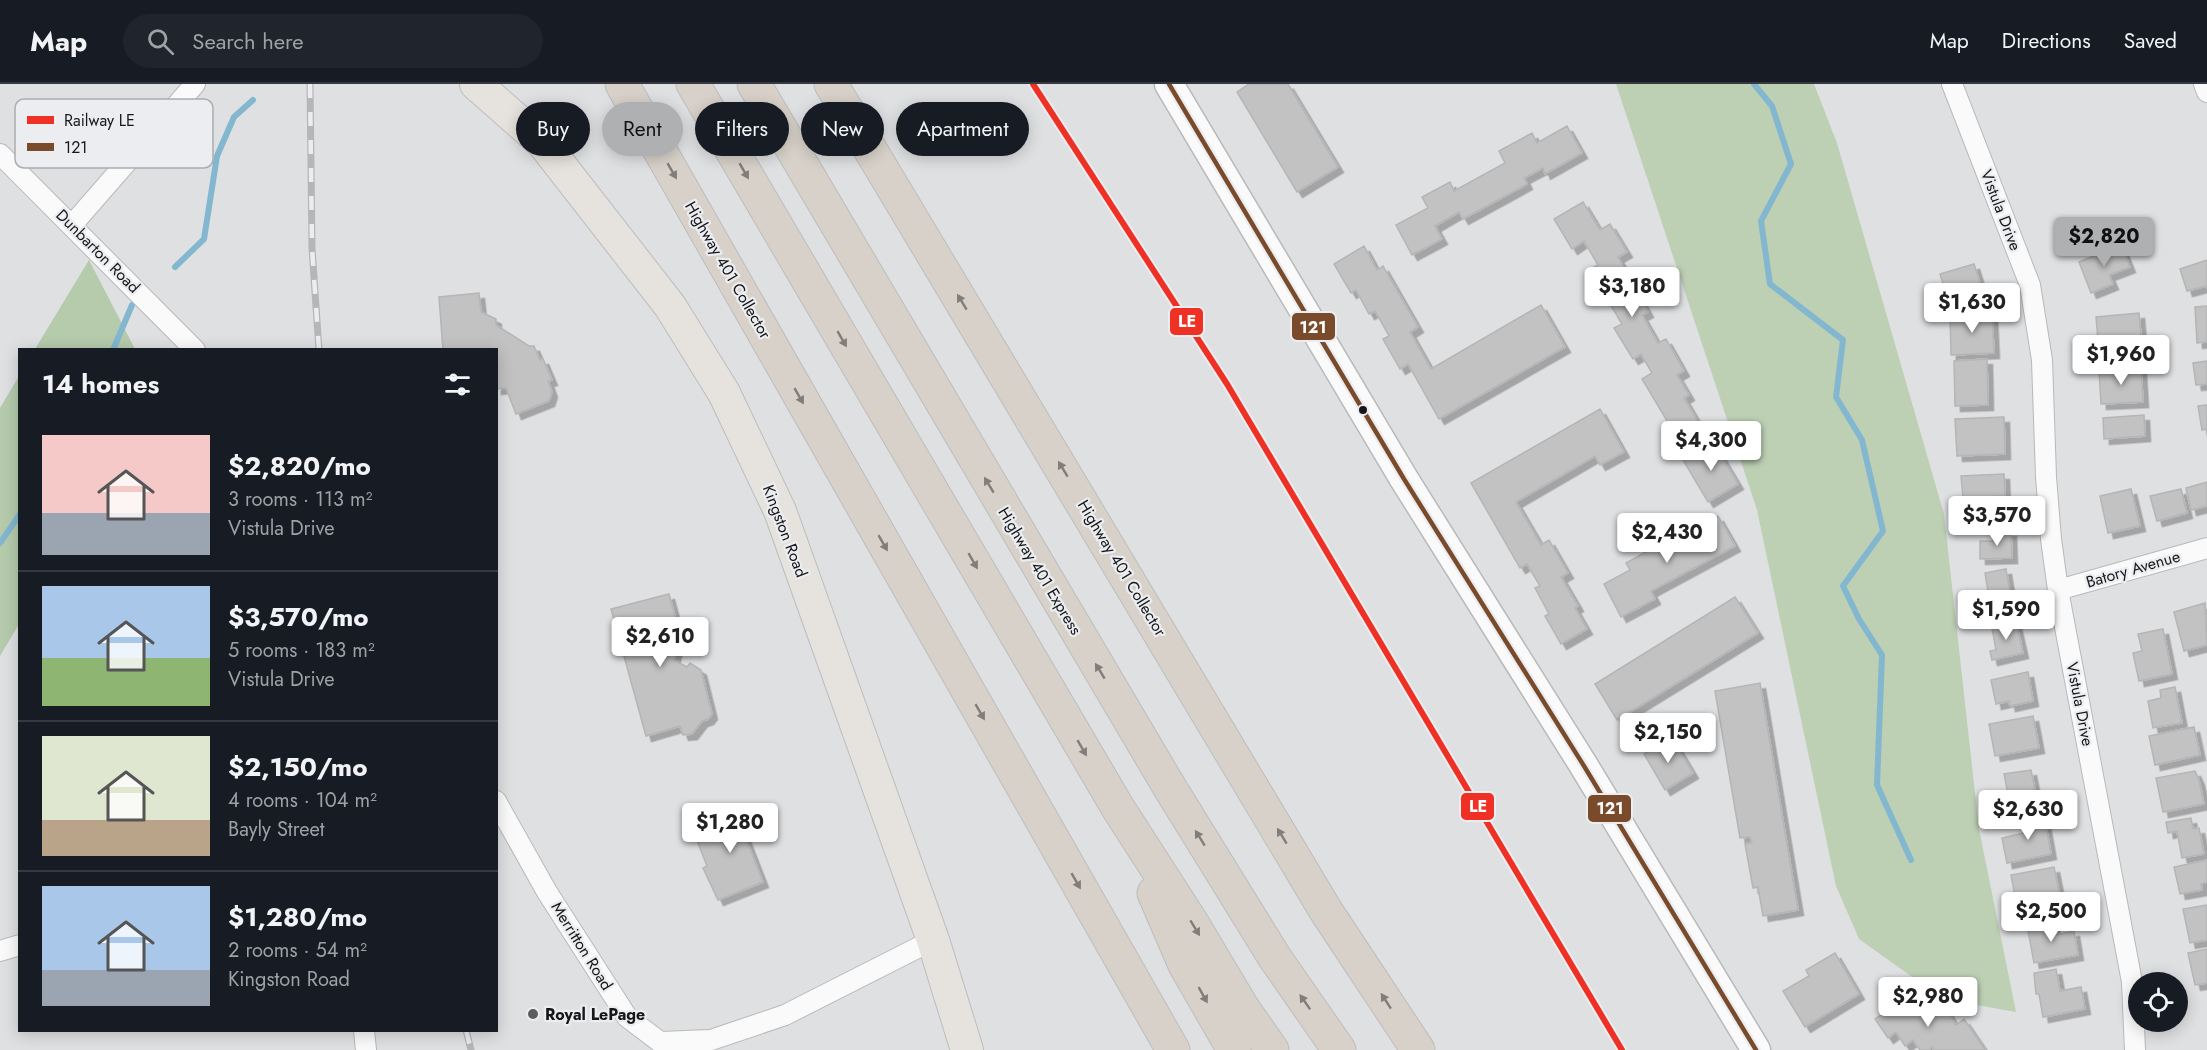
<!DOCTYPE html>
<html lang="en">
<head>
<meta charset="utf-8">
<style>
	:root { --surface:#171b24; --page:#20242c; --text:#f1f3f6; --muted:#9ea1a6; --line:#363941; --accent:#aeb0b2 }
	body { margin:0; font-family:Jost,sans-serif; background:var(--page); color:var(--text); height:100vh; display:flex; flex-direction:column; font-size:22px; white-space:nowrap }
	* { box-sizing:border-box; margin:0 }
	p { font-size:20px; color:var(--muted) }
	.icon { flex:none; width:33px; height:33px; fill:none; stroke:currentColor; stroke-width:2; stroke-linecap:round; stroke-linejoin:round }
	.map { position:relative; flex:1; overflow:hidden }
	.drawer { position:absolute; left:18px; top:264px; width:480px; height:684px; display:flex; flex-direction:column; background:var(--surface); border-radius:0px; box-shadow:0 3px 15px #0003 }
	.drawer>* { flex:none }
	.top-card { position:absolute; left:516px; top:18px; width:570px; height:54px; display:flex; gap:12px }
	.tools { position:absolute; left:2128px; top:888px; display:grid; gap:12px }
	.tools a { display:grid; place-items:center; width:60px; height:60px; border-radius:50%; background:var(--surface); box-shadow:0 3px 15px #0003; font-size:30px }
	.price { position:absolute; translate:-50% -51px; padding:0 14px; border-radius:6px; background:#fff; color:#222; font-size:20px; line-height:39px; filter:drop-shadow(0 2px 3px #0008) }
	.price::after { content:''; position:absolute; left:50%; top:36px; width:18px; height:14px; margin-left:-9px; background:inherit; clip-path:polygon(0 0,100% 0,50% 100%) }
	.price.selected { background:var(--accent); color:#111 }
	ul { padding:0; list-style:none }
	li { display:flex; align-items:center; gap:18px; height:150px; padding:0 24px }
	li+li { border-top:2px solid var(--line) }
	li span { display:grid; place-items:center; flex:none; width:168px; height:120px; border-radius:0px; color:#555 }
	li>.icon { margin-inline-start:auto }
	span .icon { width:72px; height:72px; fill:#fffc; stroke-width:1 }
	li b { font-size:26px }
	h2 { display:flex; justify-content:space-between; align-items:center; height:72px; padding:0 24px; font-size:26px }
	.tag { padding:0 21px; border-radius:27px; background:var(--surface); box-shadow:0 3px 15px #0003; font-size:21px; line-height:54px }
	.tag.selected { background:var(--accent); color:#111 }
	header { display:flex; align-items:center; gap:36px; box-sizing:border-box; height:84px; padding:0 30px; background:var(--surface); border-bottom:2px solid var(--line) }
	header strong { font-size:28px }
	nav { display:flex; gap:33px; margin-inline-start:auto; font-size:21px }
	.search { width:420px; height:54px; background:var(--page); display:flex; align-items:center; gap:15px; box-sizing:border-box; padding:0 21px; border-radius:33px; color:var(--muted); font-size:22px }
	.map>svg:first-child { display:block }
</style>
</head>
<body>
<header>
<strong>Map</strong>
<div class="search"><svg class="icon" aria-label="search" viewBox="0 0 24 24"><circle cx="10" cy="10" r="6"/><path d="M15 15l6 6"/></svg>Search here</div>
<nav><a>Map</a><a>Directions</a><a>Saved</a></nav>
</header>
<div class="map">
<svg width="2207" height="966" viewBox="0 0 2207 966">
	<defs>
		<filter id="shadow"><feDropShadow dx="5.5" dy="5.5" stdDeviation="0" flood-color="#0004"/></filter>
	</defs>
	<rect width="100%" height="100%" fill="#dfe0e2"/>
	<path fill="#bdd0b4" d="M 1616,0 L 1814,0 L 1837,59 L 1944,430 L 1979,745 L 2016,928 L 1943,915 L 1859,855 L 1836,802 L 1757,426 Z"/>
	<path fill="#b5cbac" d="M 89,176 L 135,265 L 35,265 Z
		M 19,292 L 19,540 L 0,572 L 0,324 Z"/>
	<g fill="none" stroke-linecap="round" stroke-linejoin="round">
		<path stroke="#83b7d0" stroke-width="6" d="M 1754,0 L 1772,22 L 1791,80 L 1761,137 L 1770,200 L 1843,256 L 1836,313 L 1862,356 L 1883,447 L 1843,502 L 1859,535 L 1882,571 L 1877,701 L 1911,776
			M 175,183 L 204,155 L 217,72 L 234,33 L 253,16
			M 113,266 L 132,221
			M 0,459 L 20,430"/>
	</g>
	<path fill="#c2c2c3" stroke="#b5b5b6" stroke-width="1.5" filter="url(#shadow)" d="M 1249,0 L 1288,0 L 1338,83 L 1297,108 L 1237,8 Z
		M 1567,42 L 1582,69 L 1545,90 L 1543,84 L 1524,94 L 1527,100 L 1463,135 L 1459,128 L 1435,142 L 1442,155 L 1412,171 L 1396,141 L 1428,124 L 1422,113 L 1450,98 L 1454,107 L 1505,79 L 1499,67 L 1532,49 L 1537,59 Z
		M 1583,118 L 1600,146 L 1610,140 L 1627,168 L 1618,173 L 1648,228 L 1642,231 L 1658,259 L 1666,255 L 1684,287 L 1677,291 L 1689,311 L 1684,314 L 1701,343 L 1679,357 L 1642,295 L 1652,289 L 1641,270 L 1633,275 L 1614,244 L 1622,240 L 1604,210 L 1607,208 L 1592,184 L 1598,181 L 1584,157 L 1572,165 L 1554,135 Z
		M 2121,161 L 2130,183 L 2109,191 L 2113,200 L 2091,209 L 2079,178 Z
		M 1364,162 L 1377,186 L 1383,182 L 1418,243 L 1410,248 L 1431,285 L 1541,221 L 1565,263 L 1439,335 L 1408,280 L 1400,285 L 1383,255 L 1389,252 L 1375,227 L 1369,230 L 1356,206 L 1351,209 L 1334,180 Z
		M 2207,176 L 2207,204 L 2206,202 L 2187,207 L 2180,185 Z
		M 1974,180 L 1981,202 L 1947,213 L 1940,190 Z
		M 479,209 L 481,228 L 496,235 L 496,241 L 529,262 L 534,262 L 540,276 L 543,275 L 552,296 L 548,297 L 552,308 L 549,317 L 516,330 L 506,304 L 496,305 L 496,266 L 443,266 L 439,213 Z
		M 2207,222 L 2207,258 L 2197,259 L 2195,223 Z
		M 1992,229 L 1994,269 L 1951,271 L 1950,231 Z
		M 2139,229 L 2142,264 L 2099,268 L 2096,233 Z
		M 1987,275 L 1988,321 L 1955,322 L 1954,277 Z
		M 2207,277 L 2207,300 L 2196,301 L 2193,279 Z
		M 2141,284 L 2143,318 L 2101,320 L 2099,286 Z
		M 2207,321 L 2207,345 L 2202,346 L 2198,322 Z
		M 1600,325 L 1624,368 L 1600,381 L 1595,372 L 1516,418 L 1541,461 L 1549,456 L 1568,489 L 1561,493 L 1578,522 L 1575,524 L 1587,545 L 1561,560 L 1545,532 L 1549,530 L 1535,504 L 1540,502 L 1527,480 L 1520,484 L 1471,399 Z
		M 2144,331 L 2145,352 L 2104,355 L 2103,334 Z
		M 2004,333 L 2005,370 L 1957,372 L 1955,335 Z
		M 1713,358 L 1738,400 L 1708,418 L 1683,376 Z
		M 2004,390 L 2005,412 L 1963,414 L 1961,392 Z
		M 2207,398 L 2207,422 L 2191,426 L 2186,404 Z
		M 2131,405 L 2140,442 L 2108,449 L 2100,412 Z
		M 2181,405 L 2187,429 L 2157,437 L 2150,412 Z
		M 1718,432 L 1735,462 L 1651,507 L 1655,515 L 1621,533 L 1604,500 L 1630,486 L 1626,479 L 1689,444 L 1691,447 Z
		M 2011,447 L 2012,474 L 1980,475 L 1980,457 L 1993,457 L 1993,448 Z
		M 2006,485 L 2010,509 L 1989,513 L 1985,489 Z
		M 669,510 L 680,551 L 674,576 L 687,583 L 690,579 L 701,586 L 712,630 L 708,635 L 702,637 L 692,650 L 683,651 L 680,642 L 646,652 L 611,525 Z
		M 1735,513 L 1758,549 L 1617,636 L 1595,600 Z
		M 2205,519 L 2207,561 L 2184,567 L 2174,528 Z
		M 2016,538 L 2023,569 L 1992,576 L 1990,567 L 1996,566 L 1992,544 Z
		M 2163,545 L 2172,590 L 2139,597 L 2133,569 L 2142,567 L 2138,550 Z
		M 2028,588 L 2033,617 L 2010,622 L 2009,617 L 1996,620 L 1991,596 Z
		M 1760,599 L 1798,826 L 1763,832 L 1758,803 L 1753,804 L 1745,760 L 1752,759 L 1750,753 L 1740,754 L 1715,607 Z
		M 2175,603 L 2182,639 L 2153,644 L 2148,617 L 2161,614 L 2160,606 Z
		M 2033,632 L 2039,664 L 1995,672 L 1989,640 Z
		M 2194,643 L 2200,671 L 2155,681 L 2149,652 Z
		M 1672,654 L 1693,689 L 1665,706 L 1644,670 Z
		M 2031,686 L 2038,722 L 2011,726 L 2004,690 Z
		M 2195,687 L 2199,696 L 2204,720 L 2163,728 L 2156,694 Z
		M 748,720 L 764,736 L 745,752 L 763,798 L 718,816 L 703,784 L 707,782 L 694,749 L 728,737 Z
		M 2044,731 L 2051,770 L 2007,779 L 2002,754 L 2024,749 L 2022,736 Z
		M 2191,734 L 2193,745 L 2199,744 L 2204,770 L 2182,774 L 2177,747 L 2168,749 L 2166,738 Z
		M 2207,776 L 2207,798 L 2201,800 L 2202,806 L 2180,810 L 2174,783 Z
		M 2054,783 L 2061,818 L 2040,822 L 2038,812 L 2016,817 L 2011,791 Z
		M 2207,821 L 2207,856 L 2190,859 L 2183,825 Z
		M 2053,837 L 2056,851 L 2074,847 L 2078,871 L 2034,879 L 2027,841 Z
		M 2207,865 L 2207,899 L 2195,901 L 2188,869 Z
		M 1835,869 L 1859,910 L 1805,943 L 1783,907 L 1809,892 L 1806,886 Z
		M 2056,885 L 2060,907 L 2081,903 L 2085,925 L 2043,933 L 2039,910 L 2036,910 L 2034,889 Z
		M 1911,911 L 1922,927 L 1929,922 L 1936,931 L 1946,924 L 1956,941 L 1964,935 L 1985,966 L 1934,966 L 1932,963 L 1929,966 L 1920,966 L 1913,956 L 1905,962 L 1896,948 L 1888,954 L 1875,935 Z"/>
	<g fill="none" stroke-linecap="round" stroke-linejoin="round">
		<g stroke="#b8b9ba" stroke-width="22">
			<path id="minor" d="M 1952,0 L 2030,201 L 2042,276 L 2046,393 L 2051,455 L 2058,506 L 2132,898 L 2135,966
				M 2204,0 L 2207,8
				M 0,70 L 195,266
				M 72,141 L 195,0
				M 2058,506 L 2207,464
				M 496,717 L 547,808 L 627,933 L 660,958 L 711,956 L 785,931 L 933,856
				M 0,867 L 20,861
				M 364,946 L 366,966"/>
		</g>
		<g stroke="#b8b9ba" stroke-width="31">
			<path id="secondary" d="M 1169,0 L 1404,395 L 1584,682 L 1756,966"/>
		</g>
		<g stroke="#bdbdbe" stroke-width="34">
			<path id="primary" d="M 476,0 L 543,59 L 670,222 L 724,309 L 780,427 L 933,856 L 967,966"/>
		</g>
		<g stroke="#bdbdbe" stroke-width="35">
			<path id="motorway" d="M 622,0 L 1173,966
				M 693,0 L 1118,724 L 1192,839 L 1242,923 L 1272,966
				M 754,0 L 1170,704 L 1275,874 L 1339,966
				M 831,0 L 1326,827 L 1418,966
				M 1154,809 L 1185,881 L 1234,966"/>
		</g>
		<use href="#minor" stroke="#fafafb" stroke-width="20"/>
		<use href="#secondary" stroke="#fafafb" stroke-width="28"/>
		<use href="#primary" stroke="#e6e2dd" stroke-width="32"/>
		<use href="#motorway" stroke="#d7d1c9" stroke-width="33"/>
		<g stroke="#b6b6b7" stroke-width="7">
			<path id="rail" d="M 310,0 L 312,164 L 319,266
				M 466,946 L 471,966"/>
		</g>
		<use href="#rail" stroke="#ebedf1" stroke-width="4.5" stroke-dasharray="14" stroke-linecap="butt"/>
		<g stroke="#ebedf1" stroke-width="9">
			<path id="bus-1" d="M 1169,0 L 1404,395 L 1584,682 L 1756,966"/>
		</g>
		<use href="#bus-1" stroke="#7a4b2a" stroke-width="4.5"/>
		<g stroke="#ebedf1" stroke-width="10">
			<path id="rail-1" d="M 1033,0 L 1227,300 L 1622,966"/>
		</g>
		<use href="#rail-1" stroke="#ee3124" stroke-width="6"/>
	</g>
	<defs><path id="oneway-solid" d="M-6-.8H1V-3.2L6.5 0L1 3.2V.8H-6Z" transform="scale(1.5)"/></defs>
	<g fill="#817d79">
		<use href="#oneway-solid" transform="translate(672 87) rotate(60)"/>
		<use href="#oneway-solid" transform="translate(744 87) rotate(60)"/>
		<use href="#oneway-solid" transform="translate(962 218) rotate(-121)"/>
		<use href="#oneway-solid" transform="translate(842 255) rotate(60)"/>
		<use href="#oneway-solid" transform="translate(799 312) rotate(60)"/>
		<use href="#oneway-solid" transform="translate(1063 385) rotate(-121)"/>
		<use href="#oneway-solid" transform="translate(989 401) rotate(-121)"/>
		<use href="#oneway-solid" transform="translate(883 459) rotate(60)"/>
		<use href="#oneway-solid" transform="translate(973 477) rotate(60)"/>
		<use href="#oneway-solid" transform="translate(1100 587) rotate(-121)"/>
		<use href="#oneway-solid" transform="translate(980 628) rotate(60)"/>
		<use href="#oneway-solid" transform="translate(1082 664) rotate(60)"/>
		<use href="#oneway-solid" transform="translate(1282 752) rotate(-121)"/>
		<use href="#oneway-solid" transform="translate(1200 754) rotate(-122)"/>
		<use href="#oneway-solid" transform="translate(1076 797) rotate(60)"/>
		<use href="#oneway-solid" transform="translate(1195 844) rotate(59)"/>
		<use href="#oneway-solid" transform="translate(1203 911) rotate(61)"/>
		<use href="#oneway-solid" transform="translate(1386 917) rotate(-123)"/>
		<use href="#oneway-solid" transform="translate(1305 918) rotate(-125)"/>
	</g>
	<circle fill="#171718" stroke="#ebedf1" stroke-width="2" cx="1363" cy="326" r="5"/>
	<circle fill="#5d5d5f" stroke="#ebedf1" stroke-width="2" cx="533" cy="930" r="6"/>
	<g text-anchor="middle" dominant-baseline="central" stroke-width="4.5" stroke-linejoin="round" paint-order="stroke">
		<g font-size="16" fill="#171718" stroke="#ebedf1">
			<text transform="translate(2001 126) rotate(69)">Vistula Drive</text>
			<text transform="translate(98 167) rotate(45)">Dunbarton Road</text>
			<text transform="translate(728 186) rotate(60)">Highway 401 Collector</text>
			<text transform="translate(785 447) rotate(69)">Kingston Road</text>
			<text transform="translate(1122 484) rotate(59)">Highway 401 Collector</text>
			<text transform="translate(2133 485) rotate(-16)">Batory Avenue</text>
			<text transform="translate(1040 487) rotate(59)">Highway 401 Express</text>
			<text transform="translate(2080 620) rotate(79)">Vistula Drive</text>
			<text transform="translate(582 862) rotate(58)">Merritton Road</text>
		</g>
		<g font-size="16" font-weight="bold" fill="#171718" stroke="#ebedf1" text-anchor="start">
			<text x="545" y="930">Royal LePage</text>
		</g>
	</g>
	<rect x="15" y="15" width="198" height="69" rx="9" fill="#ebedf1" stroke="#abadb0" stroke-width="1.5"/>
	<rect x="27" y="32" width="27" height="8" fill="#ee3124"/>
	<rect x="27" y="59" width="27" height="8" fill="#7a4b2a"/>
	<g font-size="16" fill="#171718">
		<text x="64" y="42">Railway LE</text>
		<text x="64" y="69">121</text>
	</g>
	<g stroke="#ebedf1" stroke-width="2">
		<rect x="1169" y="223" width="35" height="29" rx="6" fill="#ee3124"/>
		<rect x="1291" y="228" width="45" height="29" rx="6" fill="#7a4b2a"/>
		<rect x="1460" y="708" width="35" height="29" rx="6" fill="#ee3124"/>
		<rect x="1587" y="710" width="45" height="29" rx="6" fill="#7a4b2a"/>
	</g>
	<g font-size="16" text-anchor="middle" font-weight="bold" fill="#fff">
		<text x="1187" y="243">LE</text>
		<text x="1313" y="249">121</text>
		<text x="1478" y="728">LE</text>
		<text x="1610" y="730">121</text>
	</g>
</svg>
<div class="tools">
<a><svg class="icon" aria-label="locate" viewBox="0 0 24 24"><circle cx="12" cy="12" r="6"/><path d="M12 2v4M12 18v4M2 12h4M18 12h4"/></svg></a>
</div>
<b class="price selected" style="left:2104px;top:184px">$2,820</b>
<b class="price" style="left:1632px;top:234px">$3,180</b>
<b class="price" style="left:1972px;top:250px">$1,630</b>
<b class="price" style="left:2121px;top:302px">$1,960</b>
<b class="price" style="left:1711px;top:388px">$4,300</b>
<b class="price" style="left:1997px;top:463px">$3,570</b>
<b class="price" style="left:1667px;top:480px">$2,430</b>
<b class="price" style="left:2006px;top:557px">$1,590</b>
<b class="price" style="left:660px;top:584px">$2,610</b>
<b class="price" style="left:1668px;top:680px">$2,150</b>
<b class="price" style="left:2028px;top:757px">$2,630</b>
<b class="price" style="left:730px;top:770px">$1,280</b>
<b class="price" style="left:2051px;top:859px">$2,500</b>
<b class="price" style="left:1928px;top:944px">$2,980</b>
<div class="top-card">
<a class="tag">Buy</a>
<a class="tag selected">Rent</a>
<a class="tag">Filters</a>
<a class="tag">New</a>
<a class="tag">Apartment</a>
</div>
<section class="drawer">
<h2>14 homes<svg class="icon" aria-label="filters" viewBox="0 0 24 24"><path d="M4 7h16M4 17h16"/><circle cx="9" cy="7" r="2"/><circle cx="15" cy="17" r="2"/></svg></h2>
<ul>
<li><span style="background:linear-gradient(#f6c9c9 65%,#9aa5b1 0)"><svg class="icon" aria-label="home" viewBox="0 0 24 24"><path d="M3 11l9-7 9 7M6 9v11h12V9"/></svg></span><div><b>$2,820/mo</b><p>3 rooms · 113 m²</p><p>Vistula Drive</p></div></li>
<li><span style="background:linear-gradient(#a9c7e8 60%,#8fb573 0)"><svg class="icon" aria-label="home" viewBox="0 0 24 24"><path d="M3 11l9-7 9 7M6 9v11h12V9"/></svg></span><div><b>$3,570/mo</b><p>5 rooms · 183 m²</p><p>Vistula Drive</p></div></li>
<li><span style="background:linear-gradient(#dfe7d0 70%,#b9a48a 0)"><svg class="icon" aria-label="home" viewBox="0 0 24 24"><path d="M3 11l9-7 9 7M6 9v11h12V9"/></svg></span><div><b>$2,150/mo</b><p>4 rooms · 104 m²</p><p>Bayly Street</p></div></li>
<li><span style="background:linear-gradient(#a9c7e8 70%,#9aa5b1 0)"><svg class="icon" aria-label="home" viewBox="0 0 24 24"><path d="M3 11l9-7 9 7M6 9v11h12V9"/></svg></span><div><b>$1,280/mo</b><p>2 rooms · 54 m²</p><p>Kingston Road</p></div></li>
</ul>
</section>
</div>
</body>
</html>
